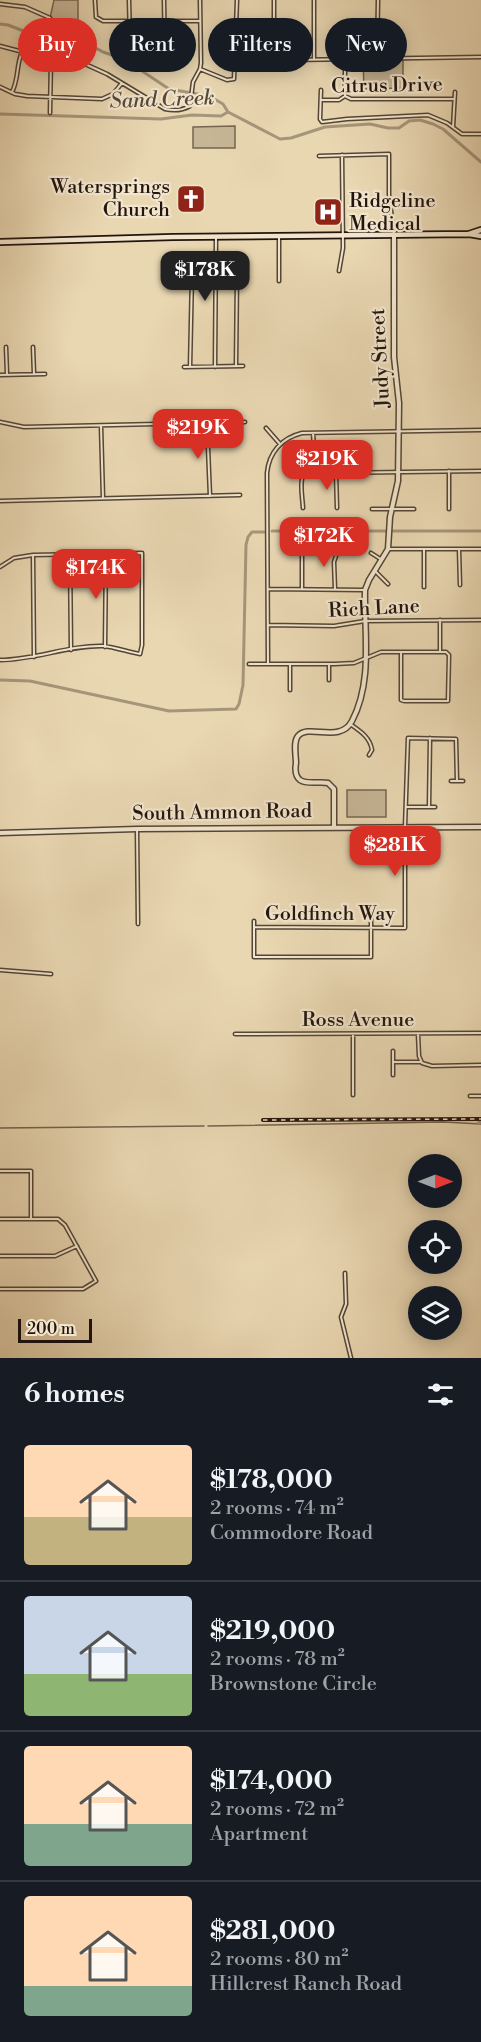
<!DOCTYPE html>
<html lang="en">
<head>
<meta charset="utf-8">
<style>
	:root { --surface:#171b24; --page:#20242c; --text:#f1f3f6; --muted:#9ea1a6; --line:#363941; --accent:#d93025 }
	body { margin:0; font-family:"Libre Bodoni",serif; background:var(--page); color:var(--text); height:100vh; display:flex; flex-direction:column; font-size:22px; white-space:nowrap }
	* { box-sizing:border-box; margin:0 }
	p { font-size:20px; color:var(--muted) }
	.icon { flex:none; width:33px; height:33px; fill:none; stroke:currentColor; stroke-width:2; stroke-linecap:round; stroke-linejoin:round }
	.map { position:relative; height:1358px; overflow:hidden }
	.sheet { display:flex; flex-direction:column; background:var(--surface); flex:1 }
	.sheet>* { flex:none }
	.guide { position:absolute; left:18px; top:18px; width:446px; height:54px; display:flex; gap:12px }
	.needle { width:39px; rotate:90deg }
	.fabs { position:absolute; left:408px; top:1154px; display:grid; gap:12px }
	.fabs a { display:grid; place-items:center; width:54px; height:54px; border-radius:50%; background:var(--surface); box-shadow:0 3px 15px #0003; font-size:30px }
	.scale { position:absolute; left:18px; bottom:15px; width:74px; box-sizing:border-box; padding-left:6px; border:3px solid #23150d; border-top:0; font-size:16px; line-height:21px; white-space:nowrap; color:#23150d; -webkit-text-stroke:4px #f1e5cd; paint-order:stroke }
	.price { position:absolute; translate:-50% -51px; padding:0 14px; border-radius:12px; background:var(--accent); color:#fff; font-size:20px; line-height:39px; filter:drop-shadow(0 2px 3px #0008) }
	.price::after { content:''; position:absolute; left:50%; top:36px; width:18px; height:14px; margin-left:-9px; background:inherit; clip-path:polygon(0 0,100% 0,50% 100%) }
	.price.current { background:#222; color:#fff }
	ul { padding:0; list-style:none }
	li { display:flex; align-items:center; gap:18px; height:150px; padding:0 24px }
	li+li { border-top:2px solid var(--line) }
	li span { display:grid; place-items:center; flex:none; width:168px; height:120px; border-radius:6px; color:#555 }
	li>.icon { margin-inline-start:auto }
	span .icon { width:72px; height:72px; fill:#fffc; stroke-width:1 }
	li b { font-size:26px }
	h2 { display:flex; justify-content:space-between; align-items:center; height:72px; padding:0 24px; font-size:26px }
	.pill { padding:0 21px; border-radius:27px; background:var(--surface); box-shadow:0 3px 15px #0003; font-size:21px; line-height:54px }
	.pill.current { background:var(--accent); color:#fff }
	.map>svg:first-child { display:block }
</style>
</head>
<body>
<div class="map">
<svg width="481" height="1358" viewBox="0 0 481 1358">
	<rect width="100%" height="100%" fill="#e9d7b2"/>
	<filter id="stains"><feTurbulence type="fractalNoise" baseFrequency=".00333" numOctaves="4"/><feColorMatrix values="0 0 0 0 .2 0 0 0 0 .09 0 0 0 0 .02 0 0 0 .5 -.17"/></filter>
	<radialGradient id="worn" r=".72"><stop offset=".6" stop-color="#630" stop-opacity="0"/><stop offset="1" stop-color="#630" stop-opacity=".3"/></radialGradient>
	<path fill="#c7b696" stroke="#756652" stroke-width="1.5" d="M 54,0 L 78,0 L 78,36 L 52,37 L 50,18 Z
		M 363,59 L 403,59 L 403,88 L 364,89 Z
		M 235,126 L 235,148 L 193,148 L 193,127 Z
		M 347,790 L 386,790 L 386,817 L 347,817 Z"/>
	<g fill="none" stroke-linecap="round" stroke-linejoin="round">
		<path stroke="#72624e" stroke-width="1.5" d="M 208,1126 L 443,1122 L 481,1124
			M 0,1128 L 204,1126"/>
		<path stroke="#a6957a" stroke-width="3" d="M 0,24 L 8,25 L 42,38 L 79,39 L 103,52 L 124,59 L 169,89 L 203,95 L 216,100 L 223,104 L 228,112
			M 0,114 L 161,119 L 192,115 L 221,116 L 228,112 L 280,139 L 291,138 L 325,127 L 370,124 L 388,128 L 399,128 L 409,121 L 420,120 L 433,124 L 443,129 L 481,162
			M 272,531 L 386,531
			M 393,531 L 481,531
			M 0,680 L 30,681 L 169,711 L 236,709 L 239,704 L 243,685 L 246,545 L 248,537 L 252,532 L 264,532
			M 478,1123 L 481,1122"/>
		<g stroke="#544636" stroke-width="5">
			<path id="minor" d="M 95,0 L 96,17 L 103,21 L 200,21
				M 129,0 L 130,40
				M 164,0 L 165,55
				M 0,4 L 25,7 L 50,18
				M 274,24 L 274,0
				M 0,46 L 46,58 L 74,59 L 107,74 L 165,109 C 174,111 183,110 190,106 L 193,82 L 200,69 L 201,63 L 200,0
				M 314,59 L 314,0
				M 377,59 L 378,0
				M 345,60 L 345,96
				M 274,63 L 292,60 L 481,57
				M 200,69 L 227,80 L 234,79 L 237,0
				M 0,87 L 15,94 L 27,96 L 102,99 L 113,94 L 122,83
				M 321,90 L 320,119 L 322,122 L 347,119 L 428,115 L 447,123 L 462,134 L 481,134
				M 12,92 C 19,79 16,65 22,52
				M 321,100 L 339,100 L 345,96 L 351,99 L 453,99
				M 50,113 L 51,59
				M 453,127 L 455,92
				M 319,156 L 389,154 L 389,195 L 394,235
				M 279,237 L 279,281
				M 339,271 L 343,248 L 342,155
				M 175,275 L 245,275
				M 6,347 L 7,374
				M 33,347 L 34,374
				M 236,366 L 237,275
				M 184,367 L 243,366
				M 190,367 L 192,275
				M 215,367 L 216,237
				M 0,375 L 45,374
				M 0,422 L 24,427 L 245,422
				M 207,424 L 210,496
				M 101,426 L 103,498
				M 266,428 L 280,444
				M 313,433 L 315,463 L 322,470 L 329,473 L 481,471
				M 449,471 L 449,509
				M 336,473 L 337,508
				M 0,501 L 240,495
				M 303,508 C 302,490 296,472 315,463
				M 372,509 L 414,509
				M 388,549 L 481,549
				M 424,549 L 424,587
				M 459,549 L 460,585
				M 371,553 L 382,560
				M 70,554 L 71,650
				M 33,555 L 34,657
				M 0,567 L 14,558 L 33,555 L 142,553 L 142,645 L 140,654 C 128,652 115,647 103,646 C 69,645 35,660 0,660
				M 375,571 L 388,584
				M 268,589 L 364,590
				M 302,589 L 302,553
				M 335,589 L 334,562 L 337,553
				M 440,620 L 440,652
				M 268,625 L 334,626 L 365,621 L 481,620
				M 105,647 L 106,553
				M 249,664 L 335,664 L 354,663 L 381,652 L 446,652 L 449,655 L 448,701 L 404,701 L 401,700 L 401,652
				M 268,664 L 267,473 C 269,452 282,438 302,433 L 481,430
				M 329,680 L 329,664
				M 290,690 L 290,664
				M 350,724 C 360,731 370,737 372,750 L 369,755
				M 451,781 L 463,781
				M 406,807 L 435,807
				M 429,807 L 430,738
				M 137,829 L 138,924
				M 254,921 L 254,957 L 371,957 L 371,919
				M 254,927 L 405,928 L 405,827 L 408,738 L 456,739 L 457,781
				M 0,970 L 51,974
				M 235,1034 L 481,1033
				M 353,1034 L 353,1095
				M 418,1034 L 419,1056 L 422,1063 L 432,1066 L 481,1065
				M 393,1051 L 393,1075
				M 393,1062 L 421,1062
				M 470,1096 L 481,1096
				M 0,1171 L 31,1171 L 31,1219
				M 0,1219 L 58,1219 L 65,1225 L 96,1281 L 83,1289 L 0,1289
				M 0,1256 L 55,1256 L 77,1246
				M 345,1273 L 346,1304 L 341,1317 L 351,1358"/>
		</g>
		<g stroke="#544636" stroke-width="7">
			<path id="tertiary" d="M 334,827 L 334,789 L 328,783 C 320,781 307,785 300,780 C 295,776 295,769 296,763 C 296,756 293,742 298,736 C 309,723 340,744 352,721 C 373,681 364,633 365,590 L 369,580 L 388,549 L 390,517 L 398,481 L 399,403 L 394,357 L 394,235
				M 0,833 L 137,829 L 481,827"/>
		</g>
		<g stroke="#23150d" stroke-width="8">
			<path id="secondary" d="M 469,234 L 481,230
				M 0,242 L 173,237 L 469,234 L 481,236"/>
		</g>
		<use href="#minor" stroke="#f1e5cd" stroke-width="2"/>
		<use href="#tertiary" stroke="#f1e5cd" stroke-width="4"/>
		<use href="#secondary" stroke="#f1e5cd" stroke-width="4.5"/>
		<g stroke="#23150d" stroke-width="4">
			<path id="rail" d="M 263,1120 L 481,1119"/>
		</g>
		<use href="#rail" stroke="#f1e5cd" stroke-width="1.5" stroke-dasharray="4.5" stroke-linecap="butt"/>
	</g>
	<defs>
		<g id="church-square" transform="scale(1.5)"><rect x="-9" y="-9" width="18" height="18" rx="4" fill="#8f2418" stroke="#f1e5cd"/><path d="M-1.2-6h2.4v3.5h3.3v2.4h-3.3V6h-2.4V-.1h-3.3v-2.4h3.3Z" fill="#fff"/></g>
		<g id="hospital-square" transform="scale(1.5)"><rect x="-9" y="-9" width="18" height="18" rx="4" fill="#8f2418" stroke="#f1e5cd"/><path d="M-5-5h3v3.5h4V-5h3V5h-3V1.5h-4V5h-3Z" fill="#fff"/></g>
	</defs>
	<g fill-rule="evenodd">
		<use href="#church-square" x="191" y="199"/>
		<use href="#hospital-square" x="328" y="212"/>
	</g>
	<g text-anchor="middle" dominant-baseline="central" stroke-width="4.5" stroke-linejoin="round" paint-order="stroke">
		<g font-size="20" fill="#23150d" stroke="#f1e5cd">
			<text transform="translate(387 86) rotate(-1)">Citrus Drive</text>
			<text transform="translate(381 358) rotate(-93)">Judy Street</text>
			<text transform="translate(374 609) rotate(-3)">Rich Lane</text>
			<text transform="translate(222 813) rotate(-1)">South Ammon Road</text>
			<text x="330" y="914">Goldfinch Way</text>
			<text x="358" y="1020">Ross Avenue</text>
		</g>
		<g font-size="20" fill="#23150d" stroke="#f1e5cd" text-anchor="end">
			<text x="170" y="187">Watersprings<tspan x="170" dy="23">Church</tspan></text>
			<text x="349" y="201" text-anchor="start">Ridgeline<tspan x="349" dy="23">Medical</tspan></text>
		</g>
		<g font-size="21" font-style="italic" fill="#574839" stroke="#f1e5cd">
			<text transform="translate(162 100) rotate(-2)">Sand Creek</text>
		</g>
	</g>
	<rect width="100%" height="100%" filter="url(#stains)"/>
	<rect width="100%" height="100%" fill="url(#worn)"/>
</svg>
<div class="fabs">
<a><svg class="needle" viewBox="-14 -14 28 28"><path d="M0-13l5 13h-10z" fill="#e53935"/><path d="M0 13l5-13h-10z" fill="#9ea1a6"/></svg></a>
<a><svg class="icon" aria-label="locate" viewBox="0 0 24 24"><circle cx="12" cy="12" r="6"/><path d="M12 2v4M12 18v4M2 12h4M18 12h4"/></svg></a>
<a><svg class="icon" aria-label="layers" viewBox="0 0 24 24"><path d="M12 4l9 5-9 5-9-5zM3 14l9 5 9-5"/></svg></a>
</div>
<div class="scale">200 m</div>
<b class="price current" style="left:205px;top:302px">$178K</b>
<b class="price" style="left:198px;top:460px">$219K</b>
<b class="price" style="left:327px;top:491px">$219K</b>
<b class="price" style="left:324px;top:568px">$172K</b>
<b class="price" style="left:96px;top:600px">$174K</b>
<b class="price" style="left:395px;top:877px">$281K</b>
<div class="guide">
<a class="pill current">Buy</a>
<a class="pill">Rent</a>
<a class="pill">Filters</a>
<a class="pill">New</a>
</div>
</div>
<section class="sheet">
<h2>6 homes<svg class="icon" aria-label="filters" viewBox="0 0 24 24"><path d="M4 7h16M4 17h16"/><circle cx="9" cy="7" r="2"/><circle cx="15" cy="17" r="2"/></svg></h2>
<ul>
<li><span style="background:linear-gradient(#ffd9b3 60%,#c2b280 0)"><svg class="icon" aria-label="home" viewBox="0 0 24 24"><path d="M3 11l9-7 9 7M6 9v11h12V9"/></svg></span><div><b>$178,000</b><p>2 rooms · 74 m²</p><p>Commodore Road</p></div></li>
<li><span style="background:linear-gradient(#c9d6e8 65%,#8fb573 0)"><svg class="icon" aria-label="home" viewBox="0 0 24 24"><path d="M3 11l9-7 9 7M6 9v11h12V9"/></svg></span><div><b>$219,000</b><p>2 rooms · 78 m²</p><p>Brownstone Circle</p></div></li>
<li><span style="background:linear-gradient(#ffd9b3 65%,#7fa58c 0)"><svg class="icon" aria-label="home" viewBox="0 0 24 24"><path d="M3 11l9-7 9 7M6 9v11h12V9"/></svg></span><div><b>$174,000</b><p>2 rooms · 72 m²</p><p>Apartment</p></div></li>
<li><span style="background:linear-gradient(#ffd9b3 75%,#7fa58c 0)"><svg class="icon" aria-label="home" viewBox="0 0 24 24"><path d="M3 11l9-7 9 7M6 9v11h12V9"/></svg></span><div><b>$281,000</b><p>2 rooms · 80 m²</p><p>Hillcrest Ranch Road</p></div></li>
</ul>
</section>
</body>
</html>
